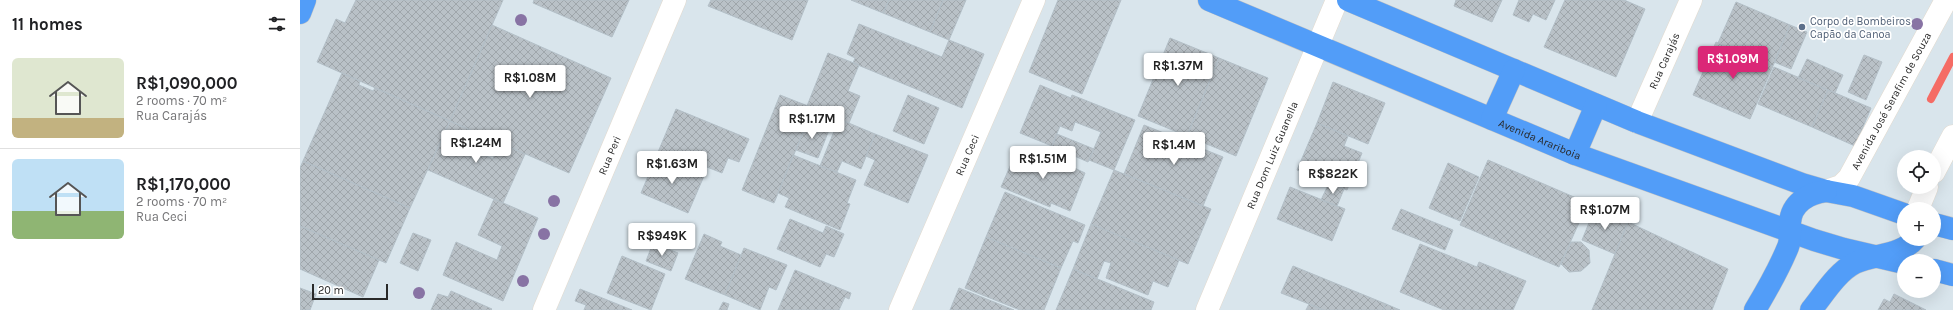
<!DOCTYPE html>
<html lang="en">
<head>
<meta charset="utf-8">
<style>
	:root { --surface:#fff; --page:#f2f2f2; --text:#202124; --muted:#757577; --line:#e0e0e0; --accent:#db2777 }
	body { margin:0; font-family:Karla,sans-serif; background:var(--page); color:var(--text); height:100vh; display:flex; flex-direction:column; font-size:15px; white-space:nowrap }
	* { box-sizing:border-box; margin:0 }
	p { font-size:13px; color:var(--muted) }
	.icon { flex:none; width:22px; height:22px; fill:none; stroke:currentColor; stroke-width:2; stroke-linecap:round; stroke-linejoin:round }
	.map { position:relative; flex:1; overflow:hidden }
	.side { display:flex; flex-direction:column; background:var(--surface); width:300px }
	.side>* { flex:none }
	.buttons { position:absolute; left:1597px; top:150px; display:grid; gap:8px }
	.buttons a { display:grid; place-items:center; width:44px; height:44px; border-radius:50%; background:var(--surface); box-shadow:0 4px 16px #0002; font-size:20px }
	.scale { position:absolute; left:12px; bottom:10px; width:76px; box-sizing:border-box; padding-left:4px; border:2px solid #292929; border-top:0; font-size:11px; line-height:14px; white-space:nowrap; color:#292929; -webkit-text-stroke:3px #fff; paint-order:stroke }
	.price { position:absolute; translate:-50% -34px; padding:0 9px; border-radius:4px; background:#fff; color:#222; font-size:13px; line-height:26px; filter:drop-shadow(0 1px 2px #0008) }
	.price::after { content:''; position:absolute; left:50%; top:24px; width:12px; height:9px; margin-left:-6px; background:inherit; clip-path:polygon(0 0,100% 0,50% 100%) }
	.price.on { background:var(--accent); color:#fff }
	ul { padding:0; list-style:none }
	li { display:flex; align-items:center; gap:12px; height:100px; padding:0 12px }
	li+li { border-top:1px solid var(--line) }
	li span { display:grid; place-items:center; flex:none; width:112px; height:80px; border-radius:6px; color:#555 }
	li>.icon { margin-inline-start:auto }
	span .icon { width:48px; height:48px; fill:#fffc; stroke-width:1 }
	li b { font-size:17px }
	h2 { display:flex; justify-content:space-between; align-items:center; height:48px; padding:0 12px; font-size:17px }
	main { display:flex; flex:1; min-height:0 }
	.map>svg:first-child { display:block }
</style>
</head>
<body>
<main>
<section class="side">
<h2>11 homes<svg class="icon" aria-label="filters" viewBox="0 0 24 24"><path d="M4 7h16M4 17h16"/><circle cx="9" cy="7" r="2"/><circle cx="15" cy="17" r="2"/></svg></h2>
<ul>
<li><span style="background:linear-gradient(#dfe7d0 75%,#c2b280 0)"><svg class="icon" aria-label="home" viewBox="0 0 24 24"><path d="M3 11l9-7 9 7M6 9v11h12V9"/></svg></span><div><b>R$1,090,000</b><p>2 rooms · 70 m²</p><p>Rua Carajás</p></div></li>
<li><span style="background:linear-gradient(#bfe0f5 65%,#8fb573 0)"><svg class="icon" aria-label="home" viewBox="0 0 24 24"><path d="M3 11l9-7 9 7M6 9v11h12V9"/></svg></span><div><b>R$1,170,000</b><p>2 rooms · 70 m²</p><p>Rua Ceci</p></div></li>
</ul>
</section>
<div class="map">
<svg width="1653" height="310" viewBox="0 0 1653 310">
	<defs>
		<pattern id="building-cross-hatch" width="8" height="8" patternUnits="userSpaceOnUse"><rect width="8" height="8" fill="#b9c1c7"/><path d="M0 0l8 8M0 8l8-8" fill="none" stroke="#9fa6ab"/></pattern>
	</defs>
	<rect width="100%" height="100%" fill="#d9e5ec"/>
	<g fill="none" stroke-linecap="round" stroke-linejoin="round">
		<path stroke="#f56c65" stroke-width="8" d="M 1631,99 L 1653,57"/>
	</g>
	<path fill="url(#building-cross-hatch)" stroke="#b3bfc7" d="M 56,0 L 203,0 L 150,121 L 17,62 L 36,19 L 45,23 Z
		M 234,0 L 329,0 L 312,37 L 233,3 Z
		M 411,0 L 508,0 L 492,40 L 408,6 Z
		M 551,0 L 589,0 L 583,13 Z
		M 589,0 L 643,0 L 630,32 L 583,13 Z
		M 643,0 L 666,0 L 649,40 L 630,32 Z
		M 758,0 L 821,0 L 782,94 L 729,72 Z
		M 1156,0 L 1202,0 L 1192,22 L 1154,6 Z
		M 1219,0 L 1255,0 L 1246,20 L 1233,14 L 1229,22 L 1213,15 Z
		M 1265,0 L 1324,0 L 1345,9 L 1316,77 L 1244,47 Z
		M 1436,2 L 1490,25 L 1473,66 L 1418,43 Z
		M 559,24 L 642,57 L 649,40 L 684,54 L 662,108 L 553,63 L 555,58 L 547,54 Z
		M 192,25 L 311,78 L 269,173 L 150,121 Z
		M 1490,25 L 1507,32 L 1491,69 L 1474,62 Z
		M 870,38 L 919,58 L 887,136 L 838,116 Z
		M 1416,42 L 1473,66 L 1450,119 L 1393,95 Z
		M 528,53 L 559,65 L 548,91 L 560,96 L 549,123 L 507,106 Z
		M 1564,55 L 1582,62 L 1566,100 L 1548,92 Z
		M 919,58 L 968,78 L 936,156 L 887,136 Z
		M 1507,59 L 1543,75 L 1535,93 L 1498,78 Z
		M 1474,67 L 1528,90 L 1512,127 L 1458,104 Z
		M 42,73 L 60,81 L 59,85 L 73,91 L 75,88 L 150,121 L 110,208 L 3,161 Z
		M 1033,82 L 1085,103 L 1068,144 L 1017,123 Z
		M 740,85 L 771,98 L 772,95 L 835,120 L 814,170 L 789,160 L 801,132 L 775,122 L 772,131 L 760,126 L 752,146 L 720,133 Z
		M 1528,90 L 1571,108 L 1555,146 L 1512,127 Z
		M 480,95 L 513,108 L 474,203 L 442,190 Z
		M 608,95 L 639,108 L 624,144 L 593,131 Z
		M 376,109 L 449,139 L 439,162 L 428,158 L 422,173 L 397,163 L 393,171 L 356,157 Z
		M 539,119 L 575,134 L 561,169 L 542,161 L 537,172 L 520,166 Z
		M 150,121 L 172,131 L 164,147 L 193,159 L 200,143 L 225,154 L 203,203 L 128,170 Z
		M 507,121 L 529,130 L 518,158 L 496,150 Z
		M 1017,123 L 1048,136 L 1044,146 L 1062,153 L 1047,190 L 997,170 Z
		M 844,125 L 923,157 L 903,206 L 824,174 Z
		M 575,134 L 628,155 L 608,203 L 564,185 L 575,160 L 566,156 Z
		M 757,134 L 794,149 L 788,162 L 752,146 Z
		M 718,148 L 743,158 L 745,154 L 785,173 L 770,211 L 751,203 L 750,207 L 701,187 Z
		M 493,155 L 556,180 L 547,203 L 550,204 L 540,230 L 485,207 L 489,198 L 478,193 Z
		M 356,157 L 404,176 L 388,213 L 341,193 Z
		M 1188,160 L 1288,203 L 1259,267 L 1160,225 Z
		M 3,161 L 110,208 L 86,263 L 0,226 L 0,168 Z
		M 1148,163 L 1179,177 L 1160,221 L 1129,208 Z
		M 814,170 L 911,209 L 888,264 L 791,224 Z
		M 1029,183 L 1044,189 L 1037,206 L 1021,200 Z
		M 990,187 L 1045,209 L 1032,241 L 977,219 Z
		M 705,192 L 785,225 L 778,243 L 773,241 L 761,268 L 686,237 Z
		M 194,199 L 238,218 L 203,301 L 143,275 L 156,242 L 197,260 L 202,246 L 178,235 Z
		M 1295,208 L 1328,222 L 1315,254 L 1282,240 Z
		M 1101,209 L 1153,230 L 1145,250 L 1092,229 Z
		M 490,219 L 523,233 L 526,226 L 544,234 L 534,257 L 526,254 L 520,267 L 477,249 Z
		M 1328,222 L 1428,269 L 1412,310 L 1292,310 Z
		M 791,224 L 879,260 L 868,287 L 853,281 L 848,295 L 806,278 L 811,263 L 804,261 L 797,279 L 773,269 Z
		M 0,226 L 79,260 L 63,297 L 0,269 Z
		M 113,233 L 131,240 L 118,271 L 100,263 Z
		M 404,234 L 422,242 L 420,246 L 441,255 L 425,295 L 385,279 Z
		M 686,237 L 761,268 L 744,310 L 720,310 L 665,288 Z
		M 1271,242 L 1281,242 L 1289,250 L 1290,263 L 1281,271 L 1269,272 L 1261,264 Z
		M 353,243 L 378,253 L 371,271 L 346,261 Z
		M 1120,244 L 1177,267 L 1179,262 L 1226,281 L 1213,310 L 1144,310 L 1100,292 Z
		M 444,248 L 487,265 L 476,290 L 469,287 L 460,310 L 425,295 Z
		M 322,256 L 365,274 L 351,310 L 307,293 Z
		M 993,266 L 1086,304 L 1083,310 L 1024,310 L 981,293 Z
		M 773,269 L 854,302 L 851,310 L 756,310 Z
		M 495,270 L 551,293 L 549,299 L 545,297 L 539,310 L 478,310 Z
		M 0,288 L 16,294 L 10,310 L 0,310 Z
		M 659,288 L 714,310 L 650,310 Z
		M 280,289 L 332,310 L 284,310 L 286,305 L 275,301 Z
		M 151,291 L 192,309 L 191,310 L 131,310 L 138,294 L 148,297 Z
		M 1594,294 L 1626,310 L 1578,310 L 1584,299 L 1590,302 Z
		M 423,302 L 429,304 L 427,310 L 419,310 Z
		M 1009,304 L 1024,310 L 1006,310 Z
		M 1086,304 L 1100,310 L 1083,310 Z"/>
	<g fill="none" stroke-linecap="round" stroke-linejoin="round">
		<g stroke="#e3dace" stroke-width="23">
			<g id="minor">
				<path id="s1" d="M 1337,122 L 1391,0"/>
				<path d="M 1634,172 L 1653,136"/>
				<path id="s2" d="M 1526,191 L 1541,186 L 1549,178 L 1646,0"/>
				<path d="M 1618,209 L 1627,187"/>
				<path id="s3" d="M 244,310 L 375,0"/>
				<path id="s4" d="M 600,310 L 734,0"/>
				<path id="s5" d="M 907,310 L 1037,0"/>
			</g>
		</g>
		<g stroke="#c3c3c3" stroke-width="23">
			<g id="major">
				<path id="s6" d="M 909,0 L 1275,154 L 1514,240 L 1544,249 L 1604,263"/>
				<path d="M 1048,0 L 1337,122 L 1502,184 L 1526,191 L 1553,196 L 1604,214"/>
				<path d="M 0,13 L 5,0"/>
				<path d="M 1192,119 L 1214,70"/>
				<path d="M 1275,154 L 1296,105"/>
				<path d="M 1634,224 L 1653,229"/>
				<path d="M 1634,270 L 1653,275"/>
				<path d="M 1455,310 C 1467,290 1479,269 1488,247 C 1491,240 1490,230 1490,223 C 1491,203 1509,193 1526,191"/>
				<path d="M 1511,310 C 1524,294 1537,272 1555,263 C 1573,254 1601,256 1615,239"/>
			</g>
		</g>
		<use href="#minor" stroke="#fff" stroke-width="22"/>
		<use href="#major" stroke="#529df8" stroke-width="22"/>
	</g>
	<g fill="#8873a4">
		<circle cx="221" cy="20" r="6"/>
		<circle cx="1617" cy="24" r="6"/>
		<circle cx="254" cy="201" r="6"/>
		<circle cx="244" cy="234" r="6"/>
		<circle cx="223" cy="281" r="6"/>
		<circle cx="119" cy="293" r="6"/>
	</g>
	<circle fill="#5c6f8a" stroke="#fff" stroke-width="1.5" cx="1502" cy="27" r="4"/>
	<g text-anchor="middle" dominant-baseline="central" stroke-width="3.5" stroke-linejoin="round" paint-order="stroke">
		<g font-size="11" fill="#4e5e75" stroke="#fff" text-anchor="start">
			<text x="1510" y="21">Corpo de Bombeiros<tspan x="1510" dy="13">Capão da Canoa</tspan></text>
		</g>
		<g font-size="11" fill="#292929" stroke="#fff">
			<text stroke="none"><textPath href="#s1" startOffset="67">Rua Carajás</textPath></text>
			<text stroke="none"><textPath href="#s2" startOffset="115">Avenida José Serafim de Souza</textPath></text>
			<text stroke="none"><textPath href="#s6" startOffset="359">Avenida Arariboia</textPath></text>
			<text stroke="none"><textPath href="#s3" startOffset="168">Rua Peri</textPath></text>
			<text stroke="none"><textPath href="#s4" startOffset="169">Rua Ceci</textPath></text>
			<text stroke="none"><textPath href="#s5" startOffset="168">Rua Dom Luiz Guanella</textPath></text>
		</g>
	</g>
</svg>
<div class="buttons">
<a><svg class="icon" aria-label="locate" viewBox="0 0 24 24"><circle cx="12" cy="12" r="6"/><path d="M12 2v4M12 18v4M2 12h4M18 12h4"/></svg></a>
<a>+</a>
<a>−</a>
</div>
<div class="scale">20 m</div>
<b class="price on" style="left:1433px;top:80px">R$1.09M</b>
<b class="price" style="left:878px;top:87px">R$1.37M</b>
<b class="price" style="left:230px;top:99px">R$1.08M</b>
<b class="price" style="left:512px;top:140px">R$1.17M</b>
<b class="price" style="left:176px;top:164px">R$1.24M</b>
<b class="price" style="left:874px;top:166px">R$1.4M</b>
<b class="price" style="left:743px;top:180px">R$1.51M</b>
<b class="price" style="left:372px;top:185px">R$1.63M</b>
<b class="price" style="left:1033px;top:195px">R$822K</b>
<b class="price" style="left:1305px;top:231px">R$1.07M</b>
<b class="price" style="left:362px;top:257px">R$949K</b>
</div>
</main>
</body>
</html>
